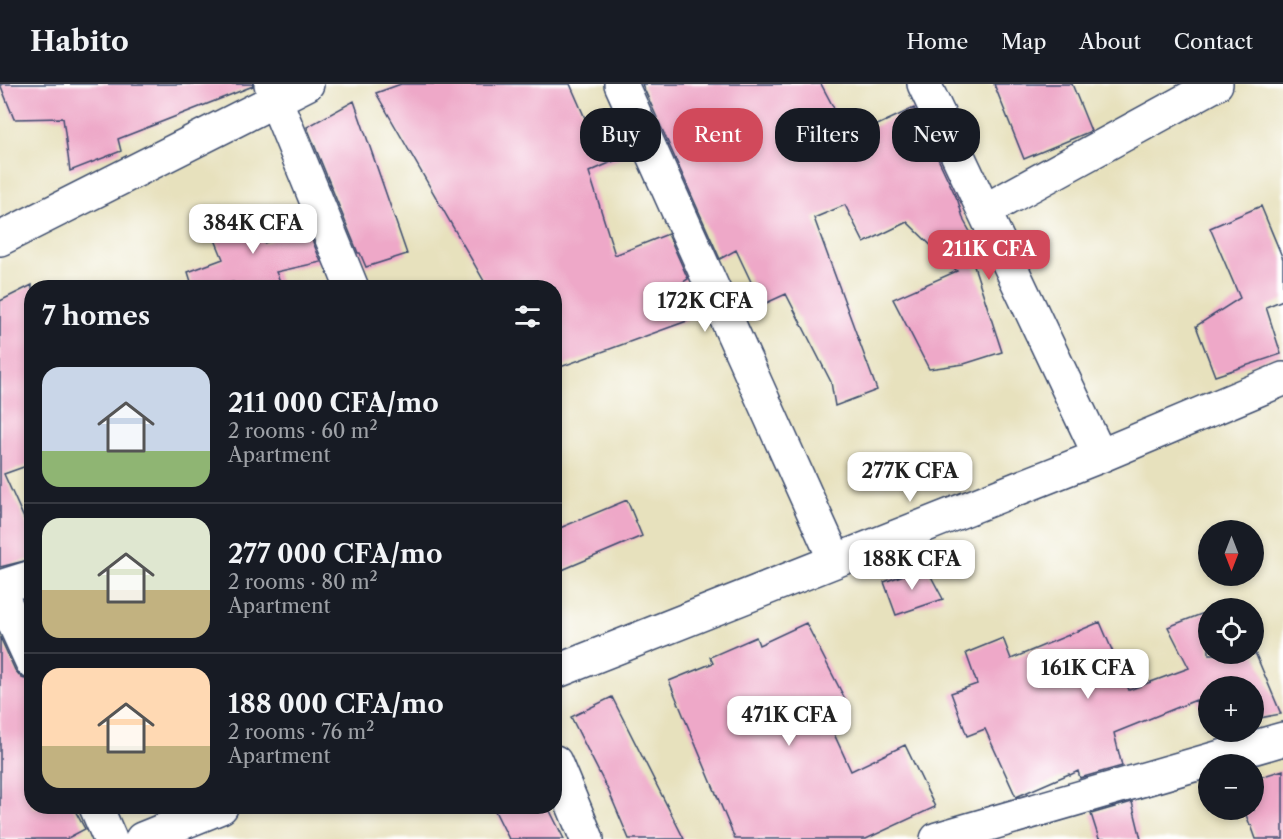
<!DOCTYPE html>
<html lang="en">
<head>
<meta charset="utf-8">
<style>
	:root { --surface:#171b24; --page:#242831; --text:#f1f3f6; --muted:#9ea1a6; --line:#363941; --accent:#d1495b }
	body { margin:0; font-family:"Libre Caslon Text",serif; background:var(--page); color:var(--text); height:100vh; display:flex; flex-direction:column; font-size:22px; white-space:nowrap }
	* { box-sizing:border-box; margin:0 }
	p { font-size:20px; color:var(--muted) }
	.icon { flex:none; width:33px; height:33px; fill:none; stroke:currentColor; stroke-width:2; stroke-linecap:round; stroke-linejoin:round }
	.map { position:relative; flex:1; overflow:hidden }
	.drawer { position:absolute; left:24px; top:196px; width:538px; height:534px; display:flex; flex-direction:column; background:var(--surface); border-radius:24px; box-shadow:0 3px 9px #0003 }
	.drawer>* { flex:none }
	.banner { position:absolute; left:580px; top:24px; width:570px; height:54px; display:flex; gap:12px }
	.needle { width:39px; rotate:180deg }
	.buttons { position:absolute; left:1198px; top:436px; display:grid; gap:12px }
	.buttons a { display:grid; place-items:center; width:66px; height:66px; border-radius:50%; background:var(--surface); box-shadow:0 3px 9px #0003; font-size:30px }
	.price { position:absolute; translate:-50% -51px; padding:0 14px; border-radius:12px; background:#fff; color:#222; font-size:20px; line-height:39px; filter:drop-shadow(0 2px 3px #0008) }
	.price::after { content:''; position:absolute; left:50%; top:36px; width:18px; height:14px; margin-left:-9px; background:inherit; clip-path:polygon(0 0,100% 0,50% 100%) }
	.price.selected { background:var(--accent); color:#fff }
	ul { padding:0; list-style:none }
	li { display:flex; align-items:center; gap:18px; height:150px; padding:0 18px }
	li+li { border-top:2px solid var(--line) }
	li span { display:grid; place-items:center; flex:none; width:168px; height:120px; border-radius:18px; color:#555 }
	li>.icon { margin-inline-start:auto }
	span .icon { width:72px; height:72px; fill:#fffc; stroke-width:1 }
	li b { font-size:26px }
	h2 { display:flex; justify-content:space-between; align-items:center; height:72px; padding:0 18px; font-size:26px }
	.pill { padding:0 21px; border-radius:24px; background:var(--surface); box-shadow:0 3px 9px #0003; font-size:21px; line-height:54px }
	.pill.selected { background:var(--accent); color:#fff }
	header { display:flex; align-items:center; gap:36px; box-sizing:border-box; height:84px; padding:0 30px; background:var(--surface); border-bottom:2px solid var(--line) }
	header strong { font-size:28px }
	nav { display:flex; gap:33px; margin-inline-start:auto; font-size:21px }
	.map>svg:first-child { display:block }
</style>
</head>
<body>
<header>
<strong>Habito</strong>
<nav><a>Home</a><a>Map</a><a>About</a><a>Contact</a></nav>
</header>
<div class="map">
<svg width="1283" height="755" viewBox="0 0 1283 755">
	<rect width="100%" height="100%" fill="#fff"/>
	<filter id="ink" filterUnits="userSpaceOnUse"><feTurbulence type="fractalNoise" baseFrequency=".0167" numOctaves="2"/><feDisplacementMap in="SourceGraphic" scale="12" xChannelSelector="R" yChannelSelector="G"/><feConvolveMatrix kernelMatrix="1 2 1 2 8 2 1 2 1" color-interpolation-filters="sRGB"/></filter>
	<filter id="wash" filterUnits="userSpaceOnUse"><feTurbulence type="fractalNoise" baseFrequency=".008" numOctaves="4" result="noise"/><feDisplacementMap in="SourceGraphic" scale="24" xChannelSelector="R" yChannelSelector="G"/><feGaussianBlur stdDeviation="1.35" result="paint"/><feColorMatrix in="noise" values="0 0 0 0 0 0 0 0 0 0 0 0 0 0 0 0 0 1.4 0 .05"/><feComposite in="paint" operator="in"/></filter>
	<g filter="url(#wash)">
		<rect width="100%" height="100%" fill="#e7e1bd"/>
		<g id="blocks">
			<path fill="#eea8c8" d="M 0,0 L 252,0 L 253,2 L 118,55 L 121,67 L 70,87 L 63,34 L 14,35 Z
				M 401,0 L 570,0 L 585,34 L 611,23 L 632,69 L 589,88 L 615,171 L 668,150 L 688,195 L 674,204 L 687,237 L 555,285 L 555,204 L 488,204 L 376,9 Z
				M 642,0 L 821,0 L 845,45 L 867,35 L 871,44 L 914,24 L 958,117 L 964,137 L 985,174 L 974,182 L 1002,268 L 964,280 L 929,285 L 893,215 L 957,187 L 907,138 L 864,159 L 845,121 L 814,134 L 877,306 L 835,322 L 831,298 L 786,210 L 762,221 L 736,166 L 720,175 Z
				M 994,0 L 1072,0 L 1091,47 L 1024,75 Z
				M 354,17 L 407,170 L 366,183 L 360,169 L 358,169 L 307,43 Z
				M 1261,122 L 1283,175 L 1283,216 L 1266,223 L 1281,270 L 1215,292 L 1196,242 L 1240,214 L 1210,144 Z
				M 249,124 L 264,159 L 307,143 L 321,178 L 276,188 L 283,204 L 235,204 L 233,198 L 204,204 L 193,204 L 188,188 L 223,175 L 209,141 Z
				M 32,201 L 32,380 L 4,390 L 32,452 L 32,475 L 0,483 L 0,217 Z
				M 627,416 L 642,452 L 555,489 L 555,446 Z
				M 926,483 L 943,515 L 896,531 L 884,498 Z
				M 1209,527 L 1209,570 L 1254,570 L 1254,566 L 1281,630 L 1254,635 L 1254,603 L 1209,603 L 1209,645 L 1196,616 L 1114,649 L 1122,682 L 1080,694 L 1078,687 L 1070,691 L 1069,690 L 1016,713 L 985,645 L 967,652 L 951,609 L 977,600 L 966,569 L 1003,554 L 1011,575 L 1100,538 L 1129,606 L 1189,584 L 1168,543 Z
				M 806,539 L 846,617 L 824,628 L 851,687 L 905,661 L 935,723 L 866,755 L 735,755 L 669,597 L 713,579 L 710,573 L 756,553 L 759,561 Z
				M 0,553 L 15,586 L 22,594 L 32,597 L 32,723 L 73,723 L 85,745 L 66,755 L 0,755 Z
				M 612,613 L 684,755 L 629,755 L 609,708 L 571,633 Z
				M 1283,686 L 1283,755 L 1256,755 L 1251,741 L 1250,741 L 1244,726 L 1254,726 L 1254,695 Z
				M 1132,718 L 1141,755 L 1099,755 L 1091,730 Z
				M 493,723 L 548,723 L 564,755 L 509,755 Z"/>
		</g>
	</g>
	<g filter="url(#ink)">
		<use href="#blocks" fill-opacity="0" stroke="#3a4a6c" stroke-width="1.5"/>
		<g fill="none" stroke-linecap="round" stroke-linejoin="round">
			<g stroke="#3a4a6c" stroke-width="36">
				<path id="minor" d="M 271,0 L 275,15 L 352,204
					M 621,0 L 835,476
					M 924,0 L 1100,372
					M 984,127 L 1216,0
					M 0,155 L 307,0
					M 0,503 L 32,493
					M 0,508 L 32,578
					M 555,588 L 1100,372 L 1283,295
					M 555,678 L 587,755
					M 96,723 L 110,755
					M 142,755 L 221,723
					M 937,755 L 1283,655"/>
			</g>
			<use href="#minor" stroke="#fff" stroke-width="33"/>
		</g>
	</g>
</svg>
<div class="buttons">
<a><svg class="needle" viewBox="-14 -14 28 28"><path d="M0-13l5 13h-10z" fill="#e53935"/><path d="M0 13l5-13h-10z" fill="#9ea1a6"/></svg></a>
<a><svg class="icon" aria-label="locate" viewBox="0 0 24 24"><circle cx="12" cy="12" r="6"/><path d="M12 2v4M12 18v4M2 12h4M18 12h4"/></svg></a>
<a>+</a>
<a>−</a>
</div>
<b class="price" style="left:253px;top:171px">384K CFA</b>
<b class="price selected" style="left:989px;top:197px">211K CFA</b>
<b class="price" style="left:705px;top:249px">172K CFA</b>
<b class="price" style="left:910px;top:419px">277K CFA</b>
<b class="price" style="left:912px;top:507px">188K CFA</b>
<b class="price" style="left:1088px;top:616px">161K CFA</b>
<b class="price" style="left:789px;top:663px">471K CFA</b>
<div class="banner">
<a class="pill">Buy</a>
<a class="pill selected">Rent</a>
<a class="pill">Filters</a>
<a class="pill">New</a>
</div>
<section class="drawer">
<h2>7 homes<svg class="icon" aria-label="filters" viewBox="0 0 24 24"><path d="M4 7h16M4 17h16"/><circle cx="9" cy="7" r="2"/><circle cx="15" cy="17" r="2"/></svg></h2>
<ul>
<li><span style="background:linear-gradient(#c9d6e8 70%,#8fb573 0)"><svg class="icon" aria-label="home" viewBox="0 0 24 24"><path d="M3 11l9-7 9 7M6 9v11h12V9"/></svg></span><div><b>211 000 CFA/mo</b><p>2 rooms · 60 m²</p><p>Apartment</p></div></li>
<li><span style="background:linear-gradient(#dfe7d0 60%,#c2b280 0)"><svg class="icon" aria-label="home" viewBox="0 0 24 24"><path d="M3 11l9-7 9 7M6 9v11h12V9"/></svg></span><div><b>277 000 CFA/mo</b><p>2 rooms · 80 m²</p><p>Apartment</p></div></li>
<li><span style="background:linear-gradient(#ffd9b3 65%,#c2b280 0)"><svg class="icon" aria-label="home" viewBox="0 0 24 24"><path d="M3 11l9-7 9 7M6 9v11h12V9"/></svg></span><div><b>188 000 CFA/mo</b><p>2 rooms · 76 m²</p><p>Apartment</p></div></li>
</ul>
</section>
</div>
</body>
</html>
